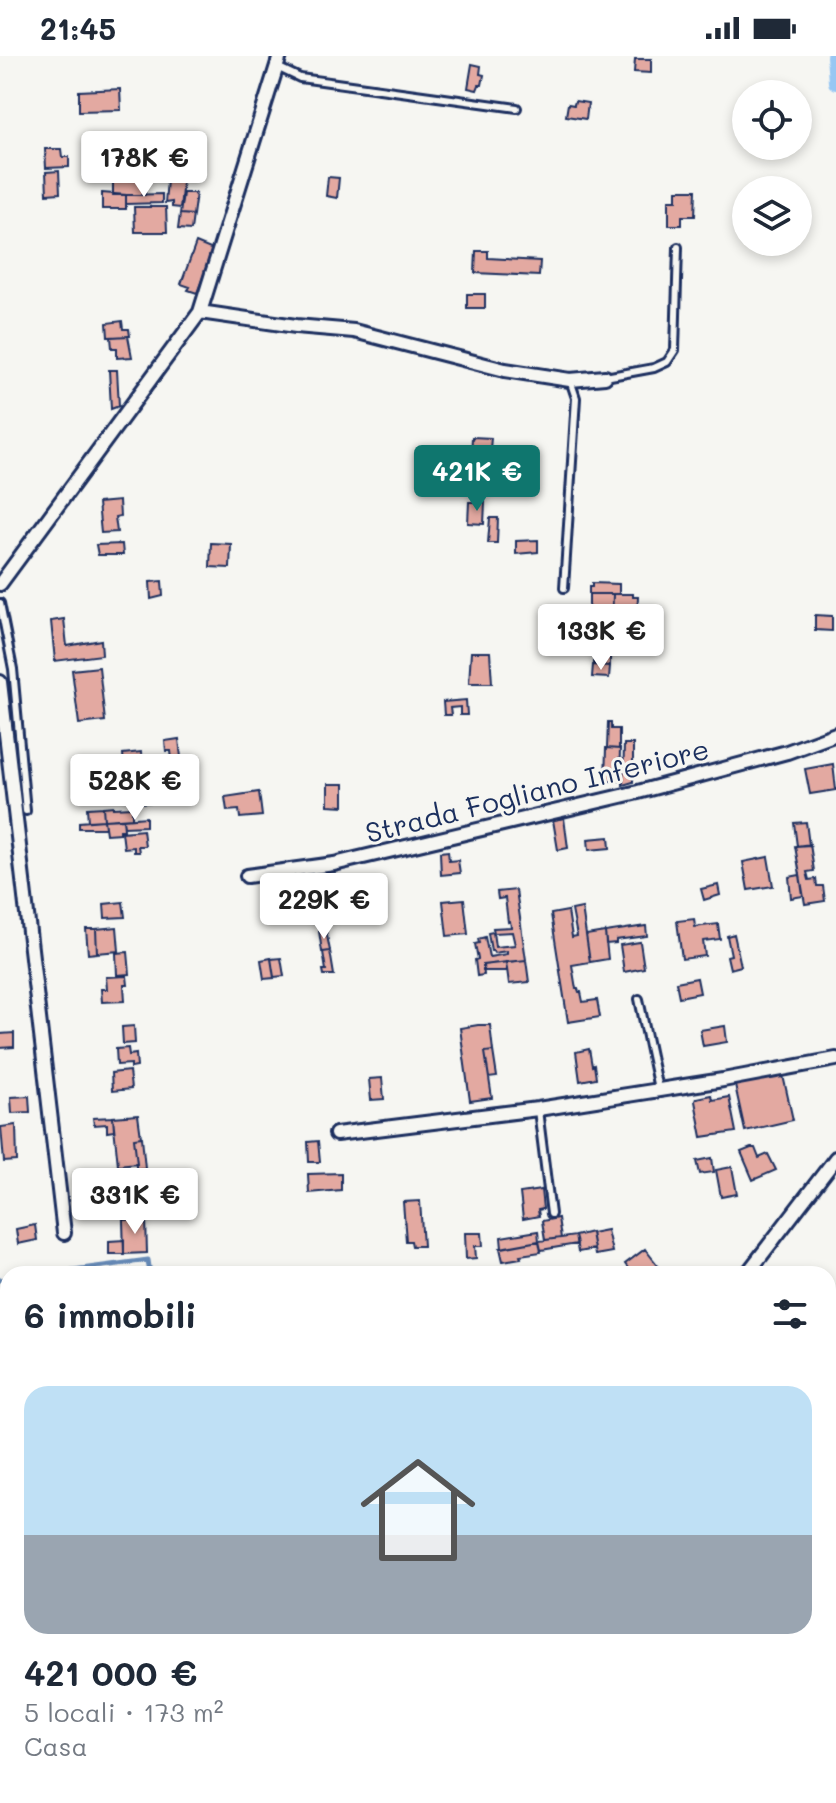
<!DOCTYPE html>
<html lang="it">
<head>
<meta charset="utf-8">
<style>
	:root { --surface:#fff; --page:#f6f6f7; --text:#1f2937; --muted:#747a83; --line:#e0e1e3; --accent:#0f766e }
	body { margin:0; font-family:Mali,sans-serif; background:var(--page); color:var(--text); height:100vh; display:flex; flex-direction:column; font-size:30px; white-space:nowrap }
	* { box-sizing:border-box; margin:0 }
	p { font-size:26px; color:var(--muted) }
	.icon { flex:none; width:44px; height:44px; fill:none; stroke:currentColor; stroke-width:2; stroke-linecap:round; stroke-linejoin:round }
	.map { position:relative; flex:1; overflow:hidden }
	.details { position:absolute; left:0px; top:1210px; width:836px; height:538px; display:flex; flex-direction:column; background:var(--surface); border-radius:24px 24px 0 0; box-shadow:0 4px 12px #0003 }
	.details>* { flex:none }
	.buttons { position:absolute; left:732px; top:24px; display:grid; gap:16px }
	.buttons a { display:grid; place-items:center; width:80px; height:80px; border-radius:50%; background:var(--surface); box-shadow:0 4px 12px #0003; font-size:40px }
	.price { position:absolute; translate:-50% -68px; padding:0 18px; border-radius:8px; background:#fff; color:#222; font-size:26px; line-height:52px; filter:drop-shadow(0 2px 4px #0008) }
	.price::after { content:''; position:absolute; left:50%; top:48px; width:24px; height:18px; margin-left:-12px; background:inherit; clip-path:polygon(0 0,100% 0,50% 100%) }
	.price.current { background:var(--accent); color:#fff }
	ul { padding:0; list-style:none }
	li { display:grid; align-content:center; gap:16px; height:424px; padding:0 24px }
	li+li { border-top:2px solid var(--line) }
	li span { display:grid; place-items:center; height:248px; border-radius:24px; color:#555 }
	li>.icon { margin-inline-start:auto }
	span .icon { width:144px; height:144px; fill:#fffc; stroke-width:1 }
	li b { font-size:34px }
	h2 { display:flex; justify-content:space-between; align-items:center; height:96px; padding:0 24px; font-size:34px }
	.status { display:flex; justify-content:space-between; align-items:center; height:56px; padding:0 40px; background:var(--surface); direction:ltr }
	.status svg { height:22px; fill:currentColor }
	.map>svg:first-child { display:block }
</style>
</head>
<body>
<div class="status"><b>21:45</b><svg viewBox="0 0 49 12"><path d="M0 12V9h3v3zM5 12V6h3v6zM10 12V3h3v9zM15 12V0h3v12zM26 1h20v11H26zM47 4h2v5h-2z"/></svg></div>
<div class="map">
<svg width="836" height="1747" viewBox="0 0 836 1747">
	<rect width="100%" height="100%" fill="#f6f6f2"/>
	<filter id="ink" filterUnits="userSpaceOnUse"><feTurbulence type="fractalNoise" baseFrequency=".0125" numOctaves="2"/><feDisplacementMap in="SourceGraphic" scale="16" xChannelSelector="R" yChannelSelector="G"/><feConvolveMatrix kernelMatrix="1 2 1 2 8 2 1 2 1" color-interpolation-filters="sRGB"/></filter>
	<g filter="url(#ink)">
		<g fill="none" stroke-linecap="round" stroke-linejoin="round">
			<path stroke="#668ab7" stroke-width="5" d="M 44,1218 L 148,1204 L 150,1218
				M 0,1224 L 8,1223
				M 0,1727 L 8,1723"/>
			<path stroke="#98c7f3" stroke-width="16" d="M 834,0 L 836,26"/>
		</g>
		<path fill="#e3a9a1" stroke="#1b2f5e" stroke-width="2" d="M 635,3 L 651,3 L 651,17 L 634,16 Z
			M 472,8 L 481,10 L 480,18 L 484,19 L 482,29 L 479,29 L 477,34 L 468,32 Z
			M 120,33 L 121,54 L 79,55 L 79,35 Z
			M 575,45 L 588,47 L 586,63 L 566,60 L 568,48 L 574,49 Z
			M 147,78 L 154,78 L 155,103 L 146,103 Z
			M 45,93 L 61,93 L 62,101 L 69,101 L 69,111 L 46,112 Z
			M 113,114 L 145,114 L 145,139 L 113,139 Z
			M 59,115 L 60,137 L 47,138 L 46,116 Z
			M 328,121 L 339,122 L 337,142 L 326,140 Z
			M 167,124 L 183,124 L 180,152 L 172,151 L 172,146 L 165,147 Z
			M 677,134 L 696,134 L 695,160 L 682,160 L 682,169 L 669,169 L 669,144 L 677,144 Z
			M 102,137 L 126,139 L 126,153 L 102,153 Z
			M 183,137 L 196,137 L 193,159 L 180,158 Z
			M 162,138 L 162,147 L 126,148 L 126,139 Z
			M 134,151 L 166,151 L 167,176 L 135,176 Z
			M 180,158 L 193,159 L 191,174 L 178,173 Z
			M 196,187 L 213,194 L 197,237 L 188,234 L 190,231 L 181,228 Z
			M 476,195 L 488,195 L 488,202 L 540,205 L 539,220 L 475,217 Z
			M 467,238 L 485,238 L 485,252 L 467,252 Z
			M 122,265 L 123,273 L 129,273 L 130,280 L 108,281 L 107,267 Z
			M 128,280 L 132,301 L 117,302 L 117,292 L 112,292 L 111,281 Z
			M 109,314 L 117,314 L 119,350 L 111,353 Z
			M 472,381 L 491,382 L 490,393 L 484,393 L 484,403 L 471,402 Z
			M 119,445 L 120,460 L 115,461 L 117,476 L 101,477 L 98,447 Z
			M 469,446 L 485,446 L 484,468 L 468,467 Z
			M 490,462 L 498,462 L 497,487 L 488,487 Z
			M 538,484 L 538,496 L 516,498 L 516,485 Z
			M 211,487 L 231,488 L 230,512 L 210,511 Z
			M 122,488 L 123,499 L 98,499 L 96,489 Z
			M 162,525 L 163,540 L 151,543 L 150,526 Z
			M 592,527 L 619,528 L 619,538 L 589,538 L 589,531 L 592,531 Z
			M 589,538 L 613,538 L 612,568 L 593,568 L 593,563 L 589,563 Z
			M 613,538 L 633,538 L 633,541 L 638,541 L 637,563 L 627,563 L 626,568 L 612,568 Z
			M 815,559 L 832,560 L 832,575 L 815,574 Z
			M 64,563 L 67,590 L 101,584 L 102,599 L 55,605 L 51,565 Z
			M 471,596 L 490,596 L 492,627 L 469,627 Z
			M 605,596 L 610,596 L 610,610 L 594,609 L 594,601 L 605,601 Z
			M 593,609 L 610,610 L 609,622 L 592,621 Z
			M 99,611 L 105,665 L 79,668 L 72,614 Z
			M 466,644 L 467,659 L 460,659 L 460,651 L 450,652 L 451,659 L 444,659 L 443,646 Z
			M 608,666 L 611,666 L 611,673 L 619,673 L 619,693 L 607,692 Z
			M 179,683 L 183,720 L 174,721 L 171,695 L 166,695 L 165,685 Z
			M 624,688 L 633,688 L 633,726 L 623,729 Z
			M 606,692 L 620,693 L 619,725 L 605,725 Z
			M 141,696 L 143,715 L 151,714 L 154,746 L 136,747 L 133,718 L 125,718 L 123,698 Z
			M 833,708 L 836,734 L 810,738 L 805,713 Z
			M 328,728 L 344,728 L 344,750 L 328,749 Z
			M 259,736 L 262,760 L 240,762 L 239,754 L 227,755 L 225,741 Z
			M 113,750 L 113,752 L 132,751 L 132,762 L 104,764 L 103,751 Z
			M 103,751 L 104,764 L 88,765 L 87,752 Z
			M 146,761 L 146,770 L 124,771 L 123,763 Z
			M 564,762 L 568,792 L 558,794 L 553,764 Z
			M 123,763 L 124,774 L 120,774 L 120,777 L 106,778 L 104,764 Z
			M 104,764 L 105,772 L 79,772 L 79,766 Z
			M 806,766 L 809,789 L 797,790 L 794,767 Z
			M 143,774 L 145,790 L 138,790 L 139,796 L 134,796 L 134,791 L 124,792 L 122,776 Z
			M 609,781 L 610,792 L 589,794 L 588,783 Z
			M 810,788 L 814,815 L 807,816 L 809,824 L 816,823 L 817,830 L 823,830 L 825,845 L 805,848 L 795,790 Z
			M 448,795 L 449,805 L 458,804 L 460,817 L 441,819 L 440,796 Z
			M 768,801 L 773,830 L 748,834 L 743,806 Z
			M 800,819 L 803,840 L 791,842 L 789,821 Z
			M 718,829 L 720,839 L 704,844 L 701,833 Z
			M 516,834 L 526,904 L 483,909 L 484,919 L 477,920 L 475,904 L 478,903 L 475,888 L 479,887 L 478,883 L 485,881 L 489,901 L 507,898 L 507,895 L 494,897 L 493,895 L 491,895 L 488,877 L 493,876 L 495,891 L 515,889 L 512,876 L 494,877 L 493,872 L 511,871 L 510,865 L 508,866 L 505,842 L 498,843 L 497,836 Z
			M 322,839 L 323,855 L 307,857 L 306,840 Z
			M 464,843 L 468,878 L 447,880 L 443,845 Z
			M 123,846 L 125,861 L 105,862 L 104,848 Z
			M 582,852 L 590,906 L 572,909 L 576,933 L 578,933 L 579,936 L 581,936 L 583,946 L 597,944 L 600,961 L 568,966 L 551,858 L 568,855 L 572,881 L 577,880 L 572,854 Z
			M 694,863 L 695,871 L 718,868 L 720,883 L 703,885 L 705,900 L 682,903 L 677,865 Z
			M 646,870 L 647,880 L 616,884 L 616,887 L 606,888 L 605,876 Z
			M 117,871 L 119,895 L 97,897 L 96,873 Z
			M 86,873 L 96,873 L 97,897 L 88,898 Z
			M 326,874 L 330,895 L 322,896 L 319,875 Z
			M 605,876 L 608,903 L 590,906 L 586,879 Z
			M 734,878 L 741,910 L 730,913 L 727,900 L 731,899 L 727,880 Z
			M 640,886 L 644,912 L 624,916 L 620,889 Z
			M 330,895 L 334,919 L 324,919 L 323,914 L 326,914 L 323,896 Z
			M 128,896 L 130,918 L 117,919 L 116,897 Z
			M 271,902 L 274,922 L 264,923 L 261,904 Z
			M 281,902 L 284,920 L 274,921 L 271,903 Z
			M 526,904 L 529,926 L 509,928 L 506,906 Z
			M 506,906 L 507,915 L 483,915 L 483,909 Z
			M 127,920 L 128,929 L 124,929 L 125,945 L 102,946 L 101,933 L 107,933 L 106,921 Z
			M 697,922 L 700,937 L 679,941 L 676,926 Z
			M 478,969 L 490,969 L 493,995 L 485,996 L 492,1042 L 470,1045 L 460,972 Z
			M 134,970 L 135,987 L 123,988 L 122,971 Z
			M 725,970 L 727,986 L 703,990 L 700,974 Z
			M 14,977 L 14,991 L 0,992 L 0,978 Z
			M 128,992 L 129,999 L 136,998 L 137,1011 L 131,1012 L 131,1008 L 117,1009 L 116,993 Z
			M 589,993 L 592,1010 L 594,1009 L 596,1022 L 580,1025 L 576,996 Z
			M 493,995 L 497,1021 L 489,1022 L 485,996 Z
			M 129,1015 L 131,1033 L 112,1035 L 111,1017 Z
			M 782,1015 L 793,1064 L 745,1075 L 734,1025 Z
			M 382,1022 L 384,1043 L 371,1044 L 369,1023 Z
			M 711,1039 L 712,1044 L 729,1041 L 736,1076 L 702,1081 L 695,1045 L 696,1042 Z
			M 29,1040 L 30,1056 L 12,1057 L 11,1041 Z
			M 138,1059 L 141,1081 L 134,1082 L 137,1107 L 118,1109 L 113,1061 Z
			M 113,1061 L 114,1075 L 107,1076 L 107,1068 L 94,1069 L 93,1062 Z
			M 16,1069 L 17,1105 L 4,1106 L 1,1071 Z
			M 142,1081 L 145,1112 L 136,1113 L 136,1107 L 137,1107 L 134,1082 Z
			M 318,1085 L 320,1106 L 309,1106 L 308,1086 Z
			M 751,1092 L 755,1092 L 759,1102 L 768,1098 L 776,1114 L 753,1124 L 741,1096 Z
			M 712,1102 L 714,1116 L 700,1118 L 697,1105 Z
			M 732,1111 L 737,1138 L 721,1141 L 716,1114 Z
			M 341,1117 L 341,1134 L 309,1137 L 308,1118 Z
			M 541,1134 L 543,1153 L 538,1154 L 539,1160 L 523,1163 L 520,1137 Z
			M 420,1145 L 423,1190 L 412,1190 L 411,1185 L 406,1185 L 403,1146 Z
			M 558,1162 L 561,1182 L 545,1184 L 542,1165 Z
			M 146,1163 L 147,1197 L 124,1198 L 123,1164 Z
			M 35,1169 L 37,1184 L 18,1188 L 16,1173 Z
			M 607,1174 L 612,1196 L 595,1199 L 591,1177 Z
			M 538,1175 L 539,1185 L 502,1192 L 501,1181 Z
			M 591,1176 L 594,1193 L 578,1196 L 575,1180 Z
			M 465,1177 L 482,1177 L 483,1190 L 475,1190 L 476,1202 L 466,1203 Z
			M 575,1180 L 577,1188 L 541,1194 L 539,1185 Z
			M 124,1184 L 124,1198 L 109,1198 L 109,1185 Z
			M 539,1185 L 541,1196 L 520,1199 L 521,1202 L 503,1205 L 500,1192 Z
			M 645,1193 L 659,1211 L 654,1214 L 656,1218 L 626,1218 L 630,1215 L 625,1208 Z
			M 760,1740 L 786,1740 L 788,1747 L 761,1747 Z"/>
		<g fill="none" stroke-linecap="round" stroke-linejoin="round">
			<g stroke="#1b2f5e" stroke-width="12">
				<path id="service" d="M 277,11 L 300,22 L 517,52
					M 605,321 L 654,312 L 667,306 L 675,294 L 678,191
					M 564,532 L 576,342 L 570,324
					M 0,547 L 13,613 L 26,755
					M 639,943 L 658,1033
					M 538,1054 L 551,1158
					M 595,1740 L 597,1746"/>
			</g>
			<g stroke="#1b2f5e" stroke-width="18">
				<path id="minor" d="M 200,256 L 296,270 L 354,275 L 505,314 L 570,324 L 605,321
					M 0,528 L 200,256 L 280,0
					M 0,626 L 64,1177
					M 247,820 L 334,808 L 638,736 L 787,696 L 836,678
					M 336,1078 L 538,1053 L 723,1024 L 836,1003
					M 747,1218 L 836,1102
					M 0,1714 L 8,1709
					M 803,1740 L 805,1747"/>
			</g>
			<use href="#service" stroke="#f6f6f2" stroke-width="6"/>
			<use href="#minor" stroke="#f6f6f2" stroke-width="12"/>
		</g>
	</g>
	<g text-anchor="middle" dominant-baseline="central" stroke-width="6" stroke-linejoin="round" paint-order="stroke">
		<g font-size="28" fill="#1b2f5e" stroke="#f6f6f2">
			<text transform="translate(537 734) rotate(-14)">Strada Fogliano Inferiore</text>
		</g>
	</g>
</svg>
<div class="buttons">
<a><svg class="icon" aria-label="locate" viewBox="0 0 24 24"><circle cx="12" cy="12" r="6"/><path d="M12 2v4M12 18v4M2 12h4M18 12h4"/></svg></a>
<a><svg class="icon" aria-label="layers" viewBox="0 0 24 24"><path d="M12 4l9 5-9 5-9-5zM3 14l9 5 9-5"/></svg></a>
</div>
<b class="price" style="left:144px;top:143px">178K €</b>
<b class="price current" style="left:477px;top:457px">421K €</b>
<b class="price" style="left:601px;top:616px">133K €</b>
<b class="price" style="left:135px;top:766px">528K €</b>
<b class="price" style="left:324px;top:885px">229K €</b>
<b class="price" style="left:135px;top:1180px">331K €</b>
<section class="details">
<h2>6 immobili<svg class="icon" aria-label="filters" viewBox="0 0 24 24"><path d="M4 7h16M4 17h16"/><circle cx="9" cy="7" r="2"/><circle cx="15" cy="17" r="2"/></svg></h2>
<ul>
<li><span style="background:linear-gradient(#bfe0f5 60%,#9aa5b1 0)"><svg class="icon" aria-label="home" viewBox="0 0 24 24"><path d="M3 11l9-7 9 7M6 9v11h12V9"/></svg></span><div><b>421 000 €</b><p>5 locali · 173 m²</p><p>Casa</p></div></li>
</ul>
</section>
</div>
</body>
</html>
